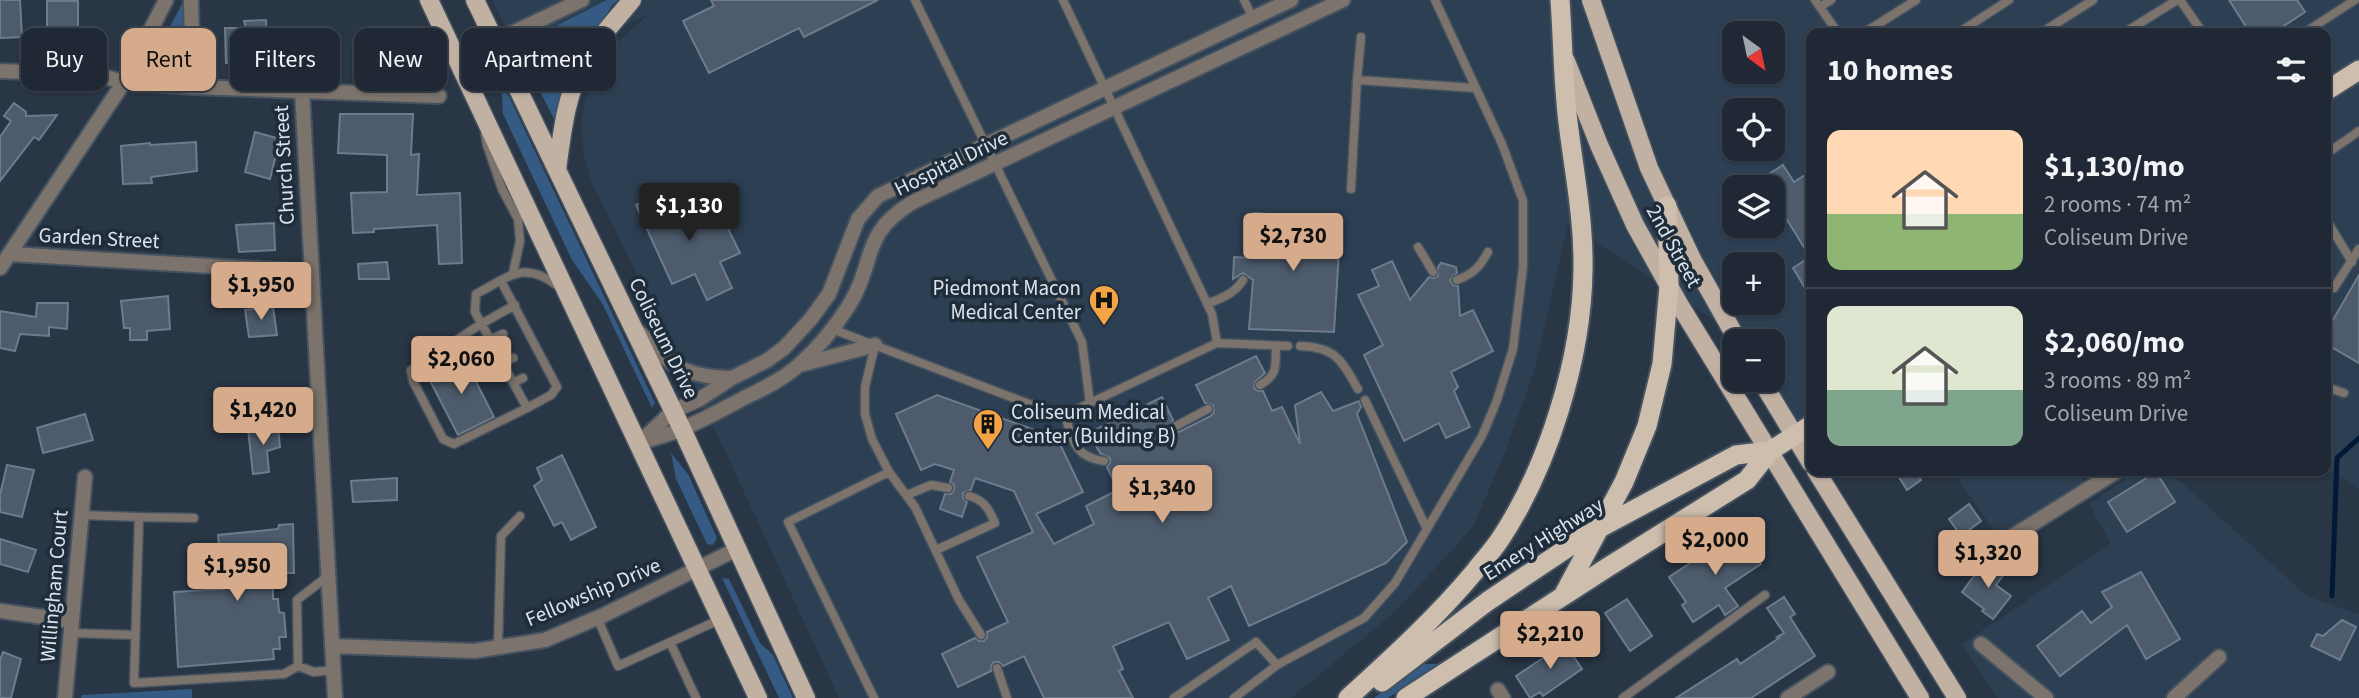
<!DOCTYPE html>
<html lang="en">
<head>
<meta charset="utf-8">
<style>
	:root { --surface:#1f2834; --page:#2c3440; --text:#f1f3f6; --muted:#a1a6ac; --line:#3c444f; --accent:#d6ab8b }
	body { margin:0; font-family:"Source Sans 3",sans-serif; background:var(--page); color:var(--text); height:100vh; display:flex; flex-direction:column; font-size:26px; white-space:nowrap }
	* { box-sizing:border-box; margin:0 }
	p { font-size:23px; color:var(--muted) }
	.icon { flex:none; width:38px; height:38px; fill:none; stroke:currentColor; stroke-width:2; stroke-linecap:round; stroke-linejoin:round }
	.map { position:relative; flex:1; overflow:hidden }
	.panel { position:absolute; left:1806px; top:28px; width:525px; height:448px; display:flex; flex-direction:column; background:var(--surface); border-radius:14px; box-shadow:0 2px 5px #0004,0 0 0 2px var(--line) }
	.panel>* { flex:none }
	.guide { position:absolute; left:21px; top:28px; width:665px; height:63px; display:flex; gap:14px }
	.needle { width:46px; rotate:147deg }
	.fabs { position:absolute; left:1722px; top:21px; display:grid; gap:14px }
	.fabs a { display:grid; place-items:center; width:63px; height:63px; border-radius:14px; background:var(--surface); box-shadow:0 2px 5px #0004,0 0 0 2px var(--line); font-size:35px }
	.price { position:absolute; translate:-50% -60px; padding:0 16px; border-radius:7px; background:var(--accent); color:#111; font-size:23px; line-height:46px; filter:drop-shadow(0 2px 4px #0008) }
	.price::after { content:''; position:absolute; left:50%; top:42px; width:21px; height:16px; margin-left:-10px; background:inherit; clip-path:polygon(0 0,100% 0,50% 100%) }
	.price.selected { background:#222; color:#fff }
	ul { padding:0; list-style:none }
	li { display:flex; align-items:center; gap:21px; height:175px; padding:0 21px }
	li+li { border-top:2px solid var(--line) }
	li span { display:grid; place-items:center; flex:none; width:196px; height:140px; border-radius:14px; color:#555 }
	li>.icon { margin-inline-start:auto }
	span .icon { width:84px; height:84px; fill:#fffc; stroke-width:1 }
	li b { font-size:30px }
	h2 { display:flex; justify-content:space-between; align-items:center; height:84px; padding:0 21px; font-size:30px }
	.pill { padding:0 24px; border-radius:14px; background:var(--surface); box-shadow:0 2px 5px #0004,0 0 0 2px var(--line); font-size:24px; line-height:63px }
	.pill.selected { background:var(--accent); color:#111 }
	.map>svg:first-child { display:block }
</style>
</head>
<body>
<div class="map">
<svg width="2359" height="698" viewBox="0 0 2359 698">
	<rect width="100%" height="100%" fill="#293645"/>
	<path fill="#2d3f53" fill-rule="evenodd" d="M 492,0 L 2359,0 L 2359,489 L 2326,469 L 2326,33 L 1811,33 L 1811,442 L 1771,380 L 1773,380 L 1773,341 L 1746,341 L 1568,224 L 1535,368 L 1506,450 L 1473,527 L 1395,612 L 1291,698 L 839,698 L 727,455 L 593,186 L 585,161 L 581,130 L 584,105 L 593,75 L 618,42 L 647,15 L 526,69 ZM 1734,33 L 1773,33 L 1773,72 L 1734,72 ZM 1734,110 L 1773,110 L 1773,149 L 1734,149 ZM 1734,187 L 1773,187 L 1773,226 L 1734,226 ZM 1734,264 L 1773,264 L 1773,303 L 1734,303 Z
		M 1953,471 L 2078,471 L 2084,483 L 1998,537 Z
		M 2137,471 L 2169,471 L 2307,596 L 2359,614 L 2359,698 L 1998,698 L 1962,644 L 2111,544 L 2089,504 Z"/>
	<path fill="#355a83" d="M 184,0 L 187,0 L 182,73 L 154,73 L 152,61 Z
		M 607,0 L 618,0 L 612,5 L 574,68 L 555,121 L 517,46 Z
		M 501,80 L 655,403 L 652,408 L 602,303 L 572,260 L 503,114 Z
		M 671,453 L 688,474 L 717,538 L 713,545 L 707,544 L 676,479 Z
		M 722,578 L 729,579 L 760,643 L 773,655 L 793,698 L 779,698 Z
		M 1421,664 L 1440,664 L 1388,698 L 1374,698 Z
		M 192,689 L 192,698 L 81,698 L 82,695 Z"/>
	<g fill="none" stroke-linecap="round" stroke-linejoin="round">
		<path stroke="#001936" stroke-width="5" d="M 2332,596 L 2337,458 L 2359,438"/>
	</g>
	<path fill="#4d5b6c" stroke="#6d7c8d" stroke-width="2" d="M 0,0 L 20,0 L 22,37 L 0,38 Z
		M 711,0 L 878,0 L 804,37 L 799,28 L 709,73 L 683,21 L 714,6 Z
		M 2229,0 L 2297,0 L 2305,12 L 2273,33 L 2250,33 Z
		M 47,1 L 78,1 L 78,29 L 69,29 L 69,38 L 47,38 Z
		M 266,20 L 268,61 L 226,63 L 225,28 L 246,28 L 244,21 Z
		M 14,103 L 26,112 L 26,116 L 57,115 L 39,140 L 34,137 L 0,181 L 0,137 L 11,121 L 4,116 Z
		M 340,114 L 413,114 L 411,155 L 419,154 L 417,195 L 460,193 L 462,263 L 439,264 L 437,225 L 374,229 L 374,232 L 353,233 L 351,193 L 387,192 L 387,155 L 338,153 Z
		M 255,132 L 280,139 L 270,179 L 245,172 Z
		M 196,142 L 197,171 L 151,177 L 152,183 L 123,184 L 121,146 L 150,143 L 150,145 Z
		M 1783,165 L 1794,182 L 1811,171 L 1811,298 L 1793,268 L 1810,257 L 1773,197 L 1773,187 L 1767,187 L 1761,179 Z
		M 674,188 L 691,225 L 720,212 L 740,253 L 720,262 L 732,288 L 707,300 L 695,274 L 672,284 L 636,205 Z
		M 1254,213 L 1341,219 L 1334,332 L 1249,329 L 1253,280 L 1243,273 L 1233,279 L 1234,257 L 1251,258 Z
		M 274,223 L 275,250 L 239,252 L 236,225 Z
		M 1392,261 L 1410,300 L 1429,277 L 1434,278 L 1438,276 L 1438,267 L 1441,263 L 1456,267 L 1457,273 L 1450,280 L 1453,285 L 1458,286 L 1460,316 L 1473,310 L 1493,351 L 1451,372 L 1458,387 L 1454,391 L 1470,427 L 1446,438 L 1439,423 L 1404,441 L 1364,355 L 1383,345 L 1358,295 L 1379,286 L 1372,270 Z
		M 387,262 L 389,279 L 359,279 L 358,264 Z
		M 2359,275 L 2359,363 L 2326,344 L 2326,332 Z
		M 168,296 L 170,329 L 147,331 L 147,340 L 130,340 L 130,328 L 124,328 L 121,301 Z
		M 37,303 L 68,303 L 67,329 L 49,327 L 49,336 L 20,334 L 15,351 L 0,348 L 0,311 L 36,317 Z
		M 273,307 L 277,335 L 249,337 L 245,310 Z
		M 463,356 L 494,417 L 458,435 L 427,375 Z
		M 1256,356 L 1265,373 L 1255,382 L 1254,388 L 1258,391 L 1263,391 L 1272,411 L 1282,407 L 1300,444 L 1295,405 L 1321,392 L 1333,411 L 1359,401 L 1361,407 L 1357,414 L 1407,542 L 1386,563 L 1249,626 L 1231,586 L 1208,598 L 1229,640 L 1187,659 L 1169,622 L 1113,646 L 1123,669 L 1119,671 L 1133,698 L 1044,698 L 1024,656 L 1003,666 L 999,662 L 994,662 L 991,666 L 991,671 L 958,687 L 942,654 L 975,638 L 979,641 L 984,641 L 987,637 L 987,632 L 1008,622 L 977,557 L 1033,532 L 1014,491 L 975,478 L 971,490 L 963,493 L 963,498 L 967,502 L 962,517 L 940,509 L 945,494 L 951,494 L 954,490 L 954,485 L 950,482 L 954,470 L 935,464 L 921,470 L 896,414 L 937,395 L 1057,438 L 1083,492 L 1036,514 L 1054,544 L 1094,524 L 1086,506 L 1118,490 L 1107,467 L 1110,463 L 1110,458 L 1100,453 L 1089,433 L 1162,397 L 1173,420 L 1170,428 L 1173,432 L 1179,432 L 1211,416 L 1214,412 L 1213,405 L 1205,403 L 1196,385 Z
		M 85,414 L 93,440 L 43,453 L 37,428 Z
		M 278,426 L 280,447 L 267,451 L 269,472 L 253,474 L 248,429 Z
		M 562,455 L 596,527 L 571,540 L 562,522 L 554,526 L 534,486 L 542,480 L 537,468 Z
		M 7,465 L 34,470 L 22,517 L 0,512 L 0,495 Z
		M 1895,471 L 1915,471 L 1921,480 L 1907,490 Z
		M 2156,472 L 2175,502 L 2127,532 L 2108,502 Z
		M 397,478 L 397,500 L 353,502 L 351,481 Z
		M 1969,504 L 1981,521 L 1961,536 L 1949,519 Z
		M 293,524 L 294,573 L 273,573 L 273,599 L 278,599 L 279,612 L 284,613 L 286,637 L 279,637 L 280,649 L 273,649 L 274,659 L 178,667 L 174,592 L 223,589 L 218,535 L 278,529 L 279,525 Z
		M 1739,531 L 1761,564 L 1725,588 L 1738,606 L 1725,615 L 1719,605 L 1693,622 L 1682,605 L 1686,602 L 1669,577 Z
		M 0,539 L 36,550 L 28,572 L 0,564 Z
		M 1990,562 L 2005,573 L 1996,585 L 2011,596 L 1993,619 L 1982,611 L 1984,609 L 1962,592 L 1980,568 Z
		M 2141,572 L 2180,639 L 2146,659 L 2127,625 L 2060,676 L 2037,646 L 2082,611 L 2091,623 L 2112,607 L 2102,592 Z
		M 1784,597 L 1795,614 L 1790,617 L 1815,656 L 1751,698 L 1676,698 L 1737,659 L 1740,664 L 1779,638 L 1777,637 L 1784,633 L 1767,608 Z
		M 1627,599 L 1652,636 L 1630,651 L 1605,613 Z
		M 2342,620 L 2356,627 L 2340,660 L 2311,646 L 2317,634 L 2323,636 Z
		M 1562,639 L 1582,669 L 1543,696 L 1540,692 L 1530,698 L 1516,676 L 1553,651 L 1550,647 Z
		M 3,652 L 21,659 L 11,698 L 0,698 L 0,660 Z"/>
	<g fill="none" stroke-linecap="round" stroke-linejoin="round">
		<g stroke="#455260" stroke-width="11">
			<path id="service" d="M 915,0 L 1082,342 L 1090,403
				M 1244,0 L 1253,18
				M 1815,0 L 1838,33
				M 2180,0 L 2203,33
				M 1820,7 L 1831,0
				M 1864,33 L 1916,0
				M 1958,33 L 2009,0
				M 2041,33 L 2093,0
				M 2124,33 L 2177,0
				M 2304,33 L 2355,0
				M 1361,37 L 1357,80 L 1475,88
				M 485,133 L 487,145 L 502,189 L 518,219 L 520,241 L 513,273
				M 2326,154 L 2359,131
				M 1351,189 L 1357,80
				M 2326,219 L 2352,262
				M 1418,247 L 1433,272
				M 1457,280 C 1473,274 1480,267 1488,252
				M 501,281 L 557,387 L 551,395 L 527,408 L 475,312 L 476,294 C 508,278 523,259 558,286
				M 2326,290 L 2334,288 L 2359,249
				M 1207,304 C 1222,298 1234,294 1243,280
				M 515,305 L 481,324 L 411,370 L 413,381 L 443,439 L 454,444 L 527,408
				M 832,329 L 1053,413 L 1075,410 L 1217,343 L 1212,314 L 1063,0
				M 490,340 L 503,334
				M 1217,343 L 1288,346
				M 875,345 L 865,387 L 865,414 L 872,439 L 889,472 L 915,507 L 959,600 L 981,635
				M 1300,346 C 1336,347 1341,360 1358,389
				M 502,363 L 513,358
				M 513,383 L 523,378
				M 1260,385 C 1279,374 1275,365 1276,346
				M 2326,387 L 2344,393
				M 1365,400 L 1426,527
				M 1064,412 C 1072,438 1073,457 1104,461
				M 1176,426 L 1208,409
				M 907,495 L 931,485 L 948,488
				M 81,515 L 139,517
				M 194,518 L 139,517 L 134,683 L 284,674 L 298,666
				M 936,550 L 995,523 C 989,509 984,500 969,496
				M 328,576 L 297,600 L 298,666 L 314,672 L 333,670
				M 597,617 L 618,666 L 721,619
				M 70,633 L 135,635
				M 670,642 L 696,698
				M 498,647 L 501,536 L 520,516
				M 997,668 L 1007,698
				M 874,698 L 788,522 L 889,472
				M 1174,698 L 1256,642 L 1277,665 L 1364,618 L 1395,583 L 1482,436 L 1496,403 L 1513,349 L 1523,267 L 1523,201 L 1502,144 L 1435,0
				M 1234,698 L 1277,665
				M 1623,698 L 1765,595"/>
		</g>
		<g stroke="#455260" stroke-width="18">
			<path id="minor" d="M 191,0 L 193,87
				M 457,59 L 582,0
				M 0,71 L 97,75 L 124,82 L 193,87 L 439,96
				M 302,91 L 335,698
				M 10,254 L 311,272
				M 0,268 L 124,82 L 166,0
				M 640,333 C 670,367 687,377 732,378
				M 800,365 L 875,345
				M 642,440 L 673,411 L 700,399 L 732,378 L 766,361 L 784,348 L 810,320 L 829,294 L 858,219 L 878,196 L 1291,0
				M 638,443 C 653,438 670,435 684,428 C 705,419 725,408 746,397 C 765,388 785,378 800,364 C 818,348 835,327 848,307 C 877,261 859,235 913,202 L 1343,0
				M 1965,566 L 2117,471
				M 0,611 L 71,621
				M 1981,644 L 2046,698
				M 332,646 L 474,651 L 545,640 L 604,615 L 739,548
				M 1498,690 L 1503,698
				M 65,698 L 85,477
				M 1788,698 L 1828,672
				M 2174,698 L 2219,657"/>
		</g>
		<g stroke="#455260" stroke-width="21">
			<path id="primary" d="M 429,0 L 758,698
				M 475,0 L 682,429 L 806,698
				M 1591,0 L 1649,168 L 1693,261 L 1738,341
				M 1566,61 L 1599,145 L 1635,225 L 1679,304 L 1920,698
				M 557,170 C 562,133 566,93 585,60 C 598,38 616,20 632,0
				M 1761,380 L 1811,463
				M 1816,471 L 1957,698"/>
		</g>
		<g stroke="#455260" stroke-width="23">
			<path id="trunk" d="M 2326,91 L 2359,70
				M 1564,594 L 1624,482 L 1647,426 L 1662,364 L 1669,286 L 1667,206
				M 1382,682 L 1488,601 L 1585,536 L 1736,455 L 1770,451
				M 1348,698 C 1393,657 1437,617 1476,570 C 1483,561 1492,551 1499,541 C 1548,468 1582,358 1583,270 C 1584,220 1574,172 1568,122 C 1563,82 1563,41 1560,0
				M 1406,698 L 1608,567 L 1747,480 L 1770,451 L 1811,425"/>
		</g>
		<use href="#service" stroke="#7b736c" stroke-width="8"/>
		<use href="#minor" stroke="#7b736c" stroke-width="14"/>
		<use href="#primary" stroke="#c1b1a3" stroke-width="18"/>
		<use href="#trunk" stroke="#cebeae" stroke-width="19"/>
	</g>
	<defs>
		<g id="hospital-pin" transform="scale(1.575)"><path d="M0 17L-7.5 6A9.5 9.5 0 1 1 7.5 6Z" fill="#f4a345" stroke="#1f2c3a"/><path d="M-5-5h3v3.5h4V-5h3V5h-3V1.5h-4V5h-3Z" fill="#111"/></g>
		<g id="building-pin" transform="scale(1.575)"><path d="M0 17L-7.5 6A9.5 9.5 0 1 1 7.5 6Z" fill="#f4a345" stroke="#1f2c3a"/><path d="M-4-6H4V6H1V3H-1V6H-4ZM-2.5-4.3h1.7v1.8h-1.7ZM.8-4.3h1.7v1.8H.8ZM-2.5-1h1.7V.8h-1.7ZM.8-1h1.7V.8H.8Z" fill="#111"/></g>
	</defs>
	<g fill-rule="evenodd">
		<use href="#hospital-pin" x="1104" y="300"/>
		<use href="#building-pin" x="988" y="424"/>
	</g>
	<g text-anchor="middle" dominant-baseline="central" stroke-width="7" stroke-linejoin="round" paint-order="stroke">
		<g font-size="21" fill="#dbe3ed" stroke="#1f2c3a">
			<text transform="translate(951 163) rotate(-26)">Hospital Drive</text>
			<text transform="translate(284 165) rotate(-93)">Church Street</text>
			<text transform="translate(99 238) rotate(3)">Garden Street</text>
			<text transform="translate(1674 246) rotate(61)">2nd Street</text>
			<text transform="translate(664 338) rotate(64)">Coliseum Drive</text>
			<text transform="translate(1543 539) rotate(-32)">Emery Highway</text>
			<text transform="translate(54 586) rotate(-85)">Willingham Court</text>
			<text transform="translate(593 592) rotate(-23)">Fellowship Drive</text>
		</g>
		<g font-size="21" fill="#dbe3ed" stroke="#1f2c3a" text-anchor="end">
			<text x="1081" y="288">Piedmont Macon<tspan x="1081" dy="24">Medical Center</tspan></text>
			<text x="1011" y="412" text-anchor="start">Coliseum Medical<tspan x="1011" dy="24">Center (Building B)</tspan></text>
		</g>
	</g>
</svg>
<div class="fabs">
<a><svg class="needle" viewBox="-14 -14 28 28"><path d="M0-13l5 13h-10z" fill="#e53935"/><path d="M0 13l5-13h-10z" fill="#a1a6ac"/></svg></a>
<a><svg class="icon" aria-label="locate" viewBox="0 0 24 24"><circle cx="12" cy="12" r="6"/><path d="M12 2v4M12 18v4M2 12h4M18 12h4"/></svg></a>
<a><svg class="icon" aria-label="layers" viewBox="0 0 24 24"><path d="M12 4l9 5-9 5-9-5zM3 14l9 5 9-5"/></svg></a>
<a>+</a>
<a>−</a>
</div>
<b class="price selected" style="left:689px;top:243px">$1,130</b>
<b class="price" style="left:1293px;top:273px">$2,730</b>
<b class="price" style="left:261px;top:322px">$1,950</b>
<b class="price" style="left:461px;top:396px">$2,060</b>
<b class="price" style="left:263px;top:447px">$1,420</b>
<b class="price" style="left:1162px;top:525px">$1,340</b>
<b class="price" style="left:1715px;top:577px">$2,000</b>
<b class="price" style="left:1988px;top:590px">$1,320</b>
<b class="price" style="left:237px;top:603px">$1,950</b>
<b class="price" style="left:1550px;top:671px">$2,210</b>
<div class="guide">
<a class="pill">Buy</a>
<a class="pill selected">Rent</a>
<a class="pill">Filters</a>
<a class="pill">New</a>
<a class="pill">Apartment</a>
</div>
<section class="panel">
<h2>10 homes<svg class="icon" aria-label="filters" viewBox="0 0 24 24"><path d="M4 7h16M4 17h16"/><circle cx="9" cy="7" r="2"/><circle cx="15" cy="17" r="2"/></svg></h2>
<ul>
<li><span style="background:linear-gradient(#ffd9b3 60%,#8fb573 0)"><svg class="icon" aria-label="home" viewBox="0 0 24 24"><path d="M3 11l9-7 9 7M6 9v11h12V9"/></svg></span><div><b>$1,130/mo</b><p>2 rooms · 74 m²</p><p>Coliseum Drive</p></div></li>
<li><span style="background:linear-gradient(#dfe7d0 60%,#7fa58c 0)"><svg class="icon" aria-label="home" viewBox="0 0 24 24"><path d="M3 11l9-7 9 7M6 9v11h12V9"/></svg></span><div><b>$2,060/mo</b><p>3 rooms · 89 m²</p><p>Coliseum Drive</p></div></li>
</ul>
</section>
</div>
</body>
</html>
